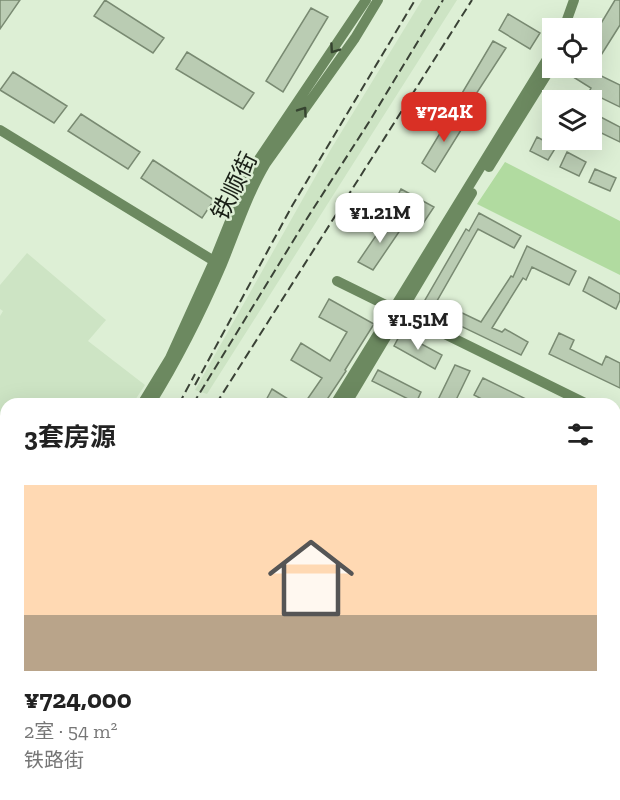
<!DOCTYPE html>
<html lang="zh">
<head>
<meta charset="utf-8">
<style>
	:root { --surface:#fff; --page:#f6f6f6; --text:#222; --muted:#767676; --accent:#d93025 }
	body { margin:0; font-family:"Zilla Slab","Noto Sans SC",serif; background:var(--page); color:var(--text); height:100vh; display:flex; flex-direction:column; font-size:22px; white-space:nowrap }
	* { box-sizing:border-box; margin:0 }
	p { font-size:20px; color:var(--muted) }
	.icon { flex:none; width:33px; height:33px; fill:none; stroke:currentColor; stroke-width:2; stroke-linecap:round; stroke-linejoin:round }
	.map { position:relative; flex:1; overflow:hidden }
	.details { position:absolute; left:0px; top:398px; width:621px; height:404px; display:flex; flex-direction:column; background:var(--surface); border-radius:18px 18px 0 0; box-shadow:0 6px 24px #0002 }
	.details>* { flex:none }
	.controls { position:absolute; left:542px; top:18px; display:grid; gap:12px }
	.controls a { display:grid; place-items:center; width:60px; height:60px; border-radius:0px; background:var(--surface); box-shadow:0 6px 24px #0002; font-size:30px }
	.price { position:absolute; translate:-50% -51px; padding:0 14px; border-radius:12px; background:#fff; color:#222; font-size:20px; line-height:39px; filter:drop-shadow(0 2px 3px #0008) }
	.price::after { content:''; position:absolute; left:50%; top:36px; width:18px; height:14px; margin-left:-9px; background:inherit; clip-path:polygon(0 0,100% 0,50% 100%) }
	.price.selected { background:var(--accent); color:#fff }
	ul { padding:0; list-style:none }
	li { display:grid; align-content:center; gap:12px; height:318px; padding:0 24px }
	li span { display:grid; place-items:center; height:186px; border-radius:0px; color:#555 }
	li>.icon { margin-inline-start:auto }
	span .icon { width:108px; height:108px; fill:#fffc; stroke-width:1 }
	li b { font-size:26px }
	h2 { display:flex; justify-content:space-between; align-items:center; height:72px; padding:0 24px; font-size:26px }
	.map>svg:first-child { display:block }
</style>
</head>
<body>
<div class="map">
<svg width="620" height="800" viewBox="0 0 620 800">
	<rect width="100%" height="100%" fill="#ddefd5"/>
	<path fill="#cde4c4" d="M 422,0 L 457,0 L 207,394 L 195,390 L 331,149 Z
		M 27,253 L 106,320 L 88,341 L 145,385 L 133,403 L 6,404 L 6,601 L 0,610 L 0,316 L 3,311 L 0,309 L 0,285 Z
		M 387,795 L 423,795 L 434,800 L 384,800 Z"/>
	<path fill="#b1dba0" d="M 505,162 L 620,221 L 620,275 L 477,204 Z
		M 8,795 L 37,795 L 32,800 L 5,800 Z"/>
	<path fill="#baccb3" stroke="#798a72" stroke-width="1.5" d="M 0,0 L 20,0 L 0,29 Z
		M 105,0 L 164,38 L 153,53 L 94,16 Z
		M 615,0 L 620,0 L 620,25 L 591,71 L 620,85 L 620,107 L 589,92 L 591,88 L 570,75 L 574,68 L 591,68 L 591,40 Z
		M 311,8 L 328,17 L 283,92 L 266,81 Z
		M 508,14 L 540,33 L 530,49 L 499,30 Z
		M 493,41 L 506,48 L 465,111 L 455,105 Z
		M 187,52 L 254,93 L 243,109 L 176,69 Z
		M 13,72 L 67,106 L 54,123 L 0,90 Z
		M 591,112 L 620,127 L 620,142 L 591,128 Z
		M 81,114 L 140,152 L 128,169 L 68,131 Z
		M 451,115 L 466,122 L 435,172 L 422,163 Z
		M 537,137 L 556,147 L 548,160 L 530,151 Z
		M 567,152 L 586,162 L 579,176 L 560,167 Z
		M 153,160 L 214,200 L 202,218 L 141,178 Z
		M 595,169 L 616,178 L 610,191 L 589,182 Z
		M 401,189 L 434,207 L 424,222 L 393,205 Z
		M 479,213 L 521,236 L 514,248 L 478,229 L 437,301 L 481,322 L 511,276 L 513,277 L 527,246 L 576,271 L 569,285 L 532,267 L 526,280 L 523,278 L 492,328 L 502,332 L 505,329 L 528,342 L 521,355 L 421,307 L 466,229 L 469,231 Z
		M 388,218 L 403,226 L 373,270 L 358,262 Z
		M 589,277 L 620,294 L 620,300 L 616,309 L 583,291 Z
		M 329,299 L 374,324 L 345,370 L 346,371 L 324,404 L 304,404 L 322,378 L 291,360 L 301,343 L 330,361 L 347,332 L 319,317 Z
		M 401,333 L 442,355 L 435,369 L 394,346 Z
		M 559,333 L 574,340 L 570,349 L 602,365 L 606,356 L 620,363 L 620,388 L 549,354 Z
		M 455,365 L 470,371 L 454,404 L 436,404 Z
		M 378,370 L 421,392 L 416,403 L 372,381 Z
		M 483,378 L 536,404 L 491,404 L 474,395 Z
		M 272,389 L 296,404 L 264,404 Z"/>
	<g fill="none" stroke-linecap="round" stroke-linejoin="round">
		<path stroke="#6c8960" stroke-width="10" d="M 564,28 L 574,0
			M 0,130 L 214,261
			M 489,167 L 552,66
			M 337,281 L 587,404
			M 142,404 L 170,358 L 214,261 L 249,174 L 366,0
			M 150,404 C 178,359 201,313 222,264 C 236,230 247,195 266,163 L 355,38 L 378,0
			M 335,404 L 552,51
			M 346,404 L 472,193
			M 615,417 L 620,420
			M 615,555 L 620,544
			M 615,595 L 620,597
			M 0,642 L 6,632
			M 0,655 L 6,644
			M 438,795 L 449,800
			M 66,800 L 72,795
			M 93,800 L 97,795
			M 379,800 L 381,795
			M 497,800 L 499,795"/>
		<path stroke="#3a4236" stroke-width="2" stroke-dasharray="9 4.5" stroke-linecap="butt" d="M 195,385 L 292,206 L 415,0
			M 179,404 L 195,374
			M 193,404 L 306,220 L 369,122 L 443,0
			M 216,404 L 472,0
			M 0,714 L 6,706
			M 0,748 L 6,740
			M 0,777 L 6,768"/>
	</g>
	<defs><path id="oneway-chevron" d="M-2-3.5L2.5 0L-2 3.5" fill="none" stroke-width="1.6" stroke-linecap="round" stroke-linejoin="round" transform="scale(1.5)"/></defs>
	<g stroke="#364430">
		<use href="#oneway-chevron" transform="translate(334 49) rotate(125)"/>
		<use href="#oneway-chevron" transform="translate(303 111) rotate(-55)"/>
	</g>
	<g text-anchor="middle" dominant-baseline="central" stroke-width="5" stroke-linejoin="round" paint-order="stroke">
		<g font-size="24" fill="#191f16" stroke="#ddefd5">
			<text transform="translate(234 186) rotate(-64)">铁顺街</text>
		</g>
	</g>
</svg>
<div class="controls">
<a><svg class="icon" aria-label="locate" viewBox="0 0 24 24"><circle cx="12" cy="12" r="6"/><path d="M12 2v4M12 18v4M2 12h4M18 12h4"/></svg></a>
<a><svg class="icon" aria-label="layers" viewBox="0 0 24 24"><path d="M12 4l9 5-9 5-9-5zM3 14l9 5 9-5"/></svg></a>
</div>
<b class="price selected" style="left:444px;top:143px">¥724K</b>
<b class="price" style="left:380px;top:244px">¥1.21M</b>
<b class="price" style="left:418px;top:351px">¥1.51M</b>
<section class="details">
<h2>3套房源<svg class="icon" aria-label="filters" viewBox="0 0 24 24"><path d="M4 7h16M4 17h16"/><circle cx="9" cy="7" r="2"/><circle cx="15" cy="17" r="2"/></svg></h2>
<ul>
<li><span style="background:linear-gradient(#ffd9b3 70%,#b9a48a 0)"><svg class="icon" aria-label="home" viewBox="0 0 24 24"><path d="M3 11l9-7 9 7M6 9v11h12V9"/></svg></span><div><b>¥724,000</b><p>2室 · 54 m²</p><p>铁路街</p></div></li>
</ul>
</section>
</div>
</body>
</html>
